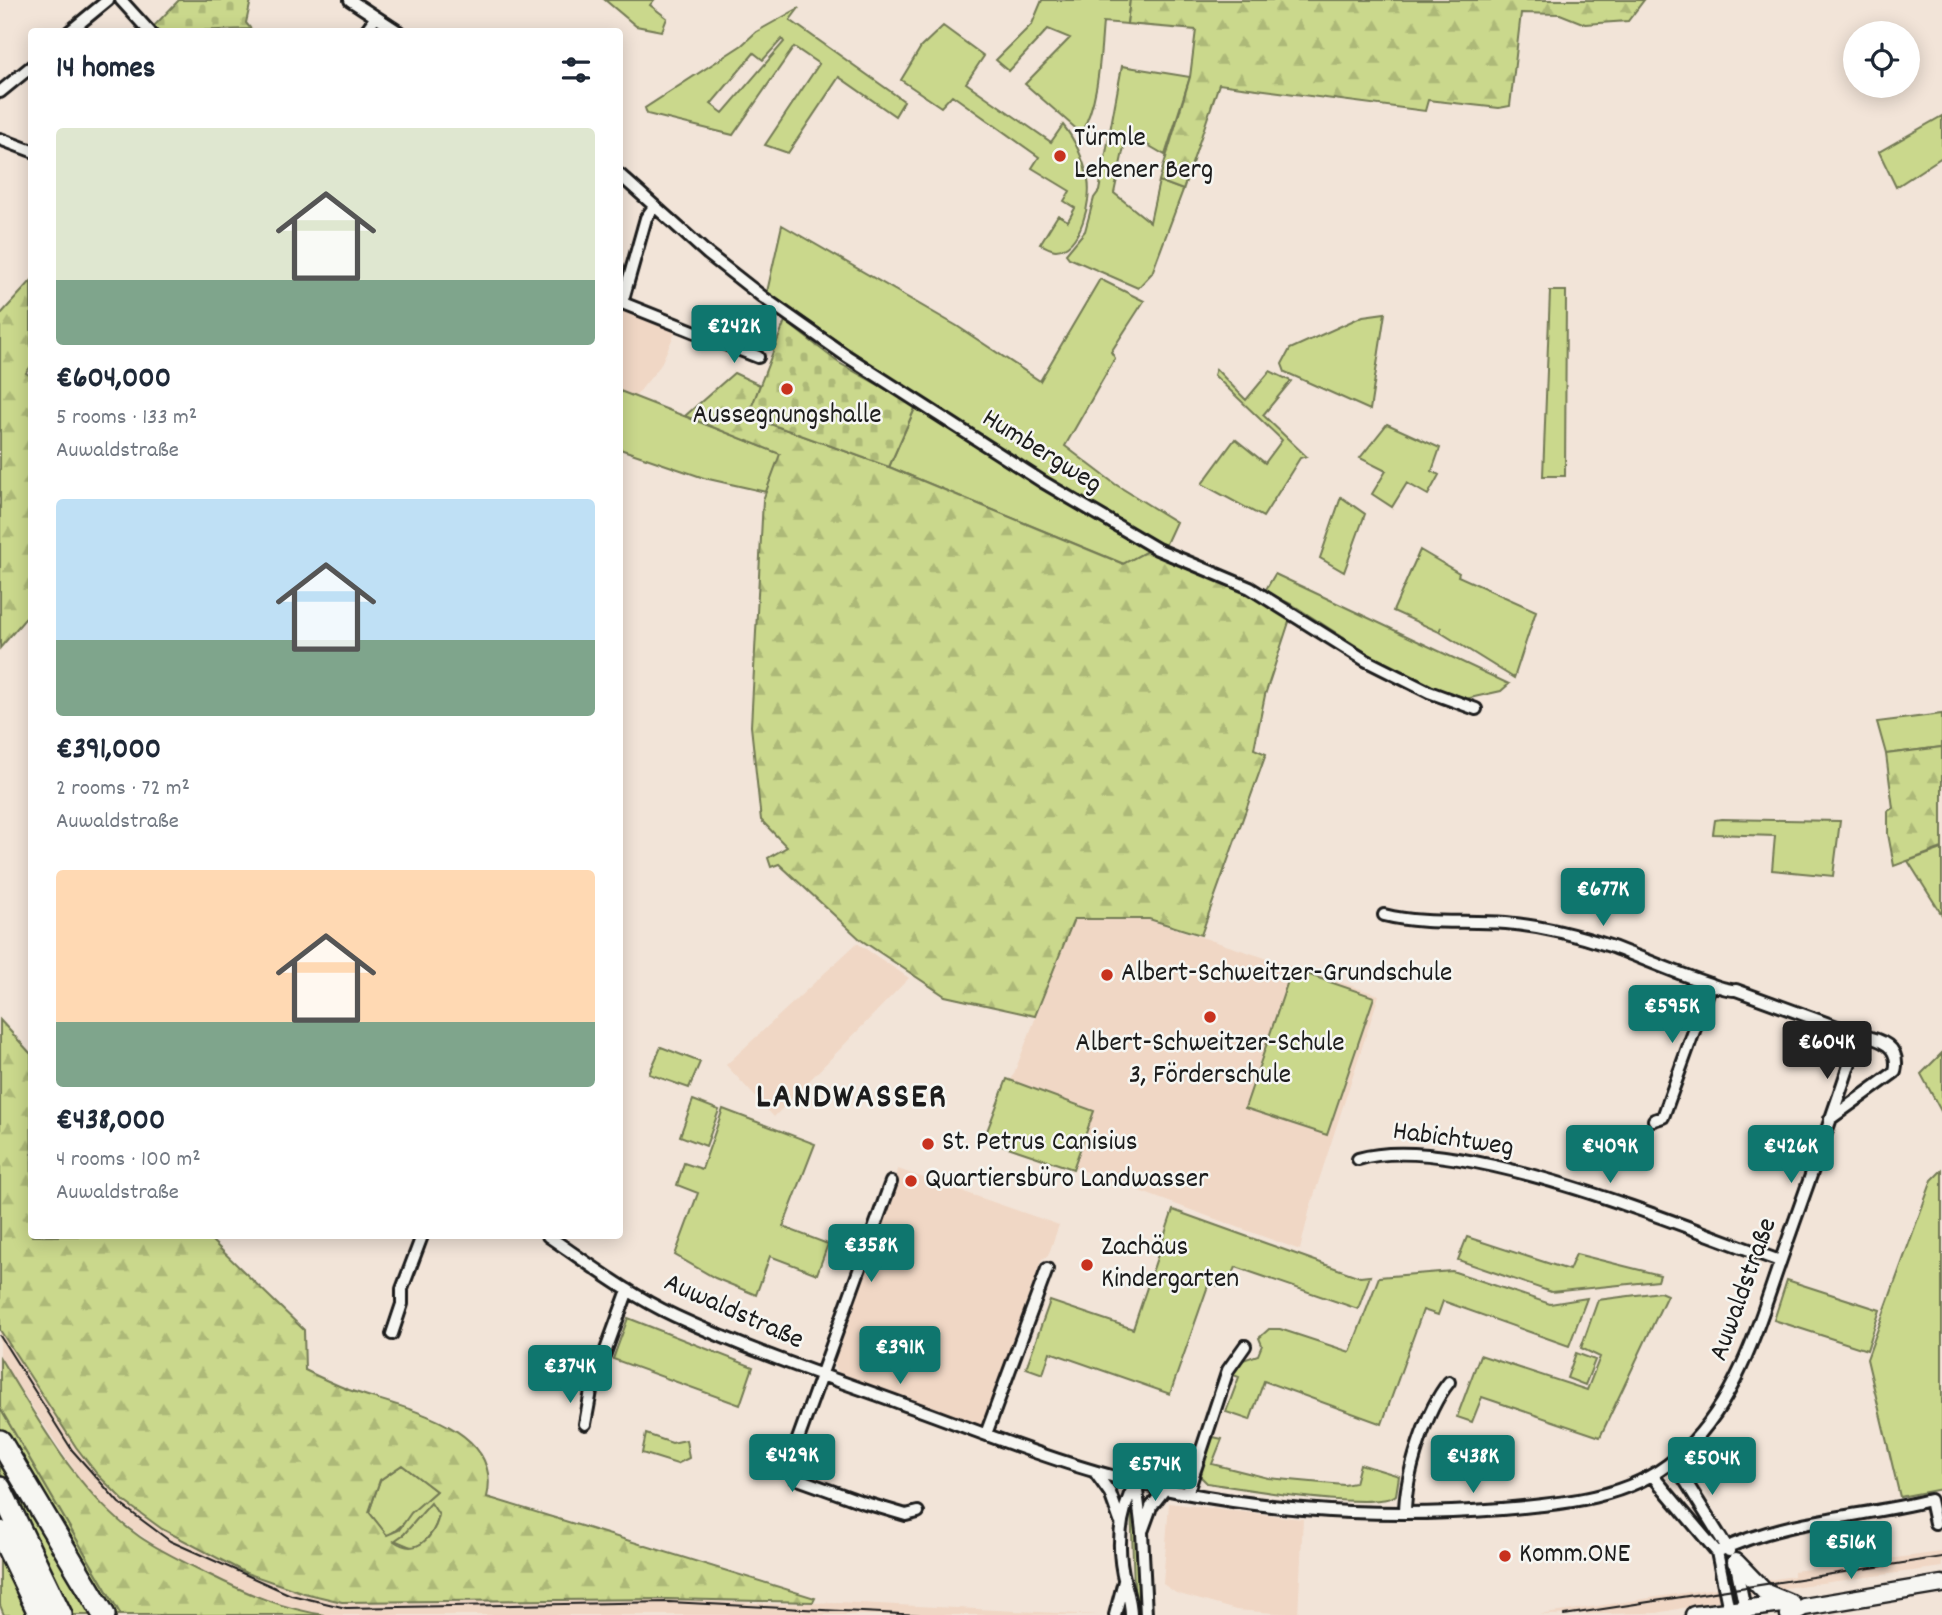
<!DOCTYPE html>
<html lang="en">
<head>
<meta charset="utf-8">
<style>
	:root { --surface:#fff; --page:#f2f2f3; --text:#1f2937; --muted:#747a83; --accent:#0f766e }
	body { margin:0; font-family:Dekko,sans-serif; background:var(--page); color:var(--text); height:100vh; display:flex; flex-direction:column; font-size:26px; white-space:nowrap }
	* { box-sizing:border-box; margin:0 }
	p { font-size:23px; color:var(--muted) }
	.icon { flex:none; width:38px; height:38px; fill:none; stroke:currentColor; stroke-width:2; stroke-linecap:round; stroke-linejoin:round }
	.map { position:relative; flex:1; overflow:hidden }
	.sheet { position:absolute; left:28px; top:28px; width:595px; height:1211px; display:flex; flex-direction:column; background:var(--surface); border-radius:7px; box-shadow:0 4px 18px #0003 }
	.sheet>* { flex:none }
	.tools { position:absolute; left:1843px; top:21px; display:grid; gap:14px }
	.tools a { display:grid; place-items:center; width:77px; height:77px; border-radius:50%; background:var(--surface); box-shadow:0 4px 18px #0003; font-size:35px }
	.price { position:absolute; translate:-50% -60px; padding:0 16px; border-radius:7px; background:var(--accent); color:#fff; font-size:23px; line-height:46px; filter:drop-shadow(0 2px 4px #0008) }
	.price::after { content:''; position:absolute; left:50%; top:42px; width:21px; height:16px; margin-left:-10px; background:inherit; clip-path:polygon(0 0,100% 0,50% 100%) }
	.price.current { background:#222; color:#fff }
	ul { padding:0; list-style:none }
	li { display:grid; align-content:center; gap:14px; height:371px; padding:0 28px }
	li span { display:grid; place-items:center; height:217px; border-radius:7px; color:#555 }
	li>.icon { margin-inline-start:auto }
	span .icon { width:126px; height:126px; fill:#fffc; stroke-width:1 }
	li b { font-size:30px }
	h2 { display:flex; justify-content:space-between; align-items:center; height:84px; padding:0 28px; font-size:30px }
	.map>svg:first-child { display:block }
</style>
</head>
<body>
<div class="map">
<svg width="1942" height="1615" viewBox="0 0 1942 1615">
	<defs>
		<pattern id="forest-firs" width="22" height="20" patternUnits="userSpaceOnUse" patternTransform="scale(1.75)"><rect width="22" height="20" fill="#cad88c"/><path d="M5 1l3.5 6h-7zM16 11l3.5 6h-7z" fill="#adb978"/></pattern>
		<pattern id="cemetery-stones" width="16" height="16" patternUnits="userSpaceOnUse" patternTransform="scale(1.75)"><rect width="16" height="16" fill="#cad88c"/><path d="M2 7V4a2 2 0 0 1 4 0v3zM10 15v-3a2 2 0 0 1 4 0v3z" fill="#adb978"/></pattern>
	</defs>
	<rect width="100%" height="100%" fill="#f2e4d8"/>
	<filter id="ink" filterUnits="userSpaceOnUse"><feTurbulence type="fractalNoise" baseFrequency=".0143" numOctaves="2"/><feDisplacementMap in="SourceGraphic" scale="14" xChannelSelector="R" yChannelSelector="G"/><feConvolveMatrix kernelMatrix="1 2 1 2 8 2 1 2 1" color-interpolation-filters="sRGB"/></filter>
	<g filter="url(#ink)">
		<path fill="#f0d7c5" d="M 620,308 L 676,331 L 660,366 L 635,397 L 620,391 Z
			M 1074,919 L 1149,920 L 1379,995 L 1310,1208 L 1300,1250 L 1074,1167 L 1094,1110 L 1011,1081 Z
			M 857,943 L 909,978 L 774,1117 L 726,1065 Z
			M 898,1169 L 1059,1225 L 1048,1256 L 1042,1259 L 982,1425 L 840,1374 L 835,1367 L 832,1354 Z
			M 0,1330 L 76,1447 L 97,1474 L 125,1502 L 162,1529 L 246,1573 L 304,1593 L 342,1602 L 666,1599 L 777,1604 L 838,1602 L 1098,1615 L 325,1615 L 282,1606 L 245,1592 L 167,1554 L 110,1513 L 82,1482 L 0,1358 Z
			M 1169,1503 L 1303,1519 L 1298,1615 L 1236,1610 L 1176,1593 L 1163,1584 Z
			M 1942,1552 L 1942,1567 L 1784,1588 L 1657,1613 L 1539,1615 L 1794,1576 L 1794,1571 Z"/>
		<path fill="#cad88c" stroke="#737a54" stroke-width="2" fill-rule="evenodd" d="M 605,0 L 654,0 L 650,5 L 667,18 L 662,31 L 636,26 Z
			M 1042,0 L 1130,0 L 1127,24 L 1103,22 C 1100,57 1099,102 1081,133 L 1025,84 L 1070,38 L 1048,29 L 1009,71 L 996,60 L 1032,24 Z
			M 799,8 L 790,20 L 904,101 L 895,116 L 839,77 L 788,153 L 765,145 L 819,64 L 794,47 L 733,135 L 647,114 L 645,108 L 742,45 L 756,32 ZM 782,39 L 784,42 L 723,113 L 711,104 L 754,53 L 763,60 Z
			M 943,26 L 984,56 L 966,83 L 1051,142 L 1063,125 C 1076,141 1084,161 1088,180 C 1092,199 1081,249 1056,250 C 1051,250 1045,246 1040,244 L 1058,215 L 1068,221 L 1075,208 L 1064,201 L 1070,191 L 1032,168 L 1039,157 L 952,95 L 941,107 L 901,80 L 921,47 Z
			M 1122,66 L 1190,77 L 1165,155 L 1127,133 L 1114,193 L 1150,222 L 1159,181 L 1183,190 L 1152,273 L 1138,288 L 1069,258 L 1066,254 L 1085,231 L 1094,198 L 1099,191 Z
			M 1942,116 L 1942,157 L 1896,187 L 1879,152 Z
			M 782,225 L 957,326 L 1040,381 L 1100,279 L 1144,301 L 1111,352 L 1115,358 L 1065,446 L 1115,484 L 1176,522 L 1164,548 C 1027,469 896,383 767,292 Z
			M 1550,291 L 1566,291 L 1565,476 L 1543,476 Z
			M 1385,313 L 1370,410 L 1285,372 L 1282,364 L 1290,349 L 1363,316 Z
			M 1216,369 L 1246,400 L 1270,371 L 1291,381 L 1263,415 L 1306,456 L 1300,458 L 1263,517 L 1202,484 L 1235,439 L 1265,463 L 1282,440 L 1214,375 Z
			M 620,391 L 781,454 L 766,492 L 704,478 L 620,449 Z
			M 916,406 L 1149,550 L 1124,564 L 889,467 Z
			M 1387,424 L 1440,448 L 1432,471 L 1439,475 L 1428,495 L 1407,483 L 1392,507 L 1372,494 L 1386,471 L 1360,458 Z
			M 1341,497 L 1365,514 L 1344,572 L 1320,558 Z
			M 1420,550 L 1459,573 L 1458,576 L 1536,611 L 1514,678 L 1440,632 L 1441,627 L 1439,632 L 1393,611 Z
			M 1275,574 L 1509,684 L 1501,691 L 1461,700 L 1386,665 L 1293,605 L 1265,591 Z
			M 1942,714 L 1942,747 L 1886,754 L 1877,722 Z
			M 1721,819 L 1840,821 L 1833,876 L 1772,870 L 1775,836 L 1713,834 L 1715,820 Z
			M 1942,849 L 1942,915 L 1908,861 Z
			M 1292,969 L 1374,997 L 1327,1135 L 1245,1108 Z
			M 661,1047 L 700,1062 L 689,1088 L 649,1074 Z
			M 1942,1053 L 1942,1113 L 1921,1074 Z
			M 1007,1079 L 1094,1111 L 1073,1169 L 984,1139 Z
			M 693,1100 L 719,1110 L 706,1146 L 680,1136 Z
			M 723,1109 L 815,1144 L 783,1227 L 828,1244 L 817,1274 L 770,1256 L 756,1295 L 715,1278 L 675,1255 L 698,1193 L 677,1185 L 684,1163 L 702,1169 Z
			M 1942,1170 L 1942,1489 L 1900,1497 L 1867,1359 L 1932,1180 Z
			M 1173,1210 L 1360,1277 L 1370,1276 L 1358,1309 L 1236,1267 L 1227,1288 L 1209,1283 L 1170,1394 L 1050,1352 L 1043,1374 L 1026,1368 L 1050,1301 L 1133,1329 Z
			M 1467,1237 L 1569,1270 L 1576,1254 L 1660,1275 L 1658,1281 L 1551,1292 L 1458,1260 Z
			M 1452,1271 L 1550,1304 L 1587,1298 L 1569,1346 L 1443,1301 L 1438,1315 L 1423,1310 L 1382,1424 L 1264,1381 L 1250,1420 L 1226,1412 L 1239,1377 L 1231,1374 L 1240,1361 L 1258,1355 L 1262,1345 L 1259,1338 L 1269,1329 L 1280,1329 L 1350,1352 L 1379,1277 Z
			M 1787,1280 L 1880,1310 L 1867,1350 L 1774,1320 Z
			M 1660,1292 L 1667,1295 L 1600,1437 L 1482,1397 L 1472,1422 L 1457,1417 L 1480,1355 L 1587,1390 L 1600,1357 L 1581,1348 L 1598,1300 Z
			M 628,1318 L 753,1367 L 740,1405 L 613,1359 Z
			M 1576,1353 L 1595,1360 L 1585,1385 L 1567,1378 Z
			M 0,1408 L 121,1615 L 110,1615 L 0,1430 Z
			M 646,1434 L 672,1443 L 686,1440 L 689,1458 L 677,1464 L 642,1453 Z
			M 1209,1436 L 1222,1439 L 1212,1464 L 1268,1478 L 1344,1485 L 1355,1483 L 1360,1464 L 1399,1476 L 1396,1495 C 1377,1512 1239,1488 1207,1483 L 1197,1473 Z
			M 0,1451 L 97,1615 L 68,1615 L 0,1472 Z
			M 402,1465 L 436,1491 C 421,1504 402,1529 387,1536 L 369,1512 L 380,1480 Z
			M 431,1502 L 439,1515 C 436,1529 427,1543 413,1548 L 394,1540 L 404,1534 Z
			M 1135,1503 L 1141,1614 L 1135,1614 L 1131,1504 Z
			M 0,1557 L 27,1615 L 4,1615 L 0,1605 Z"/>
		<path fill="url(#forest-firs)" stroke="#737a54" stroke-width="2" fill-rule="evenodd" d="M 1130,0 L 1644,0 L 1628,21 L 1585,24 L 1560,14 L 1521,13 L 1510,106 L 1499,108 L 1428,100 L 1425,111 L 1219,84 L 1183,190 L 1159,181 L 1190,77 L 1196,30 L 1127,24 Z
			M 31,281 L 31,366 L 26,373 L 32,377 L 31,612 L 0,648 L 0,315 Z
			M 734,373 L 760,385 L 749,416 L 889,467 L 1123,564 L 1149,550 L 1248,592 L 1290,619 L 1265,695 L 1254,749 L 1266,754 L 1201,935 L 1149,919 L 1074,919 L 1035,1016 L 945,996 L 861,940 L 779,864 L 771,867 L 768,858 L 787,847 L 761,820 L 751,726 L 763,500 L 780,454 L 685,416 Z
			M 1942,747 L 1942,848 L 1894,866 L 1888,834 L 1888,811 L 1893,808 L 1886,754 Z
			M 0,1020 L 31,1054 L 32,1236 L 207,1236 L 304,1330 L 305,1370 C 319,1377 334,1384 349,1390 C 397,1407 504,1425 487,1497 L 815,1598 L 813,1602 L 666,1599 L 342,1602 L 304,1593 L 246,1573 L 162,1529 L 125,1502 L 97,1474 L 76,1447 L 0,1330 ZM 402,1465 L 436,1491 L 411,1513 L 399,1530 L 387,1535 L 369,1512 L 380,1480 ZM 431,1503 L 439,1515 C 434,1537 417,1557 394,1541 L 404,1534 Z
			M 0,1358 C 39,1421 78,1494 140,1537 C 162,1552 186,1563 210,1575 C 248,1594 284,1609 325,1615 L 121,1615 L 0,1408 Z"/>
		<path fill="url(#cemetery-stones)" stroke="#737a54" stroke-width="2" d="M 179,0 L 251,0 L 246,23 L 251,29 L 160,32 L 153,27 Z
			M 785,321 L 839,363 L 916,406 L 889,467 L 748,416 Z"/>
		<g fill="none" stroke-linecap="round" stroke-linejoin="round">
			<g stroke="#1c1c1c" stroke-width="16">
				<path id="street" d="M 121,0 L 150,32
					M 350,0 L 399,32
					M 69,32 L 108,0
					M 365,32 L 376,17
					M 0,92 L 32,66
					M 0,139 L 32,151
					M 620,175 L 708,254 L 764,298 L 845,355 L 1043,482 L 1157,549 L 1250,588 L 1365,660 L 1429,692 L 1476,709
					M 620,302 L 758,357
					M 622,303 L 646,218 L 654,207
					M 1384,915 C 1423,925 1465,920 1506,923 C 1541,926 1577,935 1610,946 C 1631,953 1722,993 1736,990 L 1859,1035
					M 1654,1120 L 1663,1117 L 1711,984
					M 1358,1159 C 1456,1130 1680,1226 1780,1261
					M 891,1182 L 788,1467 L 795,1478 L 862,1502 L 906,1515 L 918,1512
					M 548,1236 C 589,1264 630,1295 675,1316 C 748,1350 825,1376 900,1403 C 965,1426 1030,1453 1097,1472 C 1224,1509 1369,1520 1501,1509 C 1560,1504 1628,1499 1675,1459 C 1741,1403 1759,1318 1788,1240 C 1812,1172 1837,1104 1859,1035 C 1881,1039 1901,1046 1895,1072 L 1830,1119
					M 392,1334 L 402,1304 L 402,1289 L 422,1236
					M 585,1424 L 591,1391 L 628,1290
					M 986,1434 L 1047,1269
					M 1673,1461 L 1729,1551
					M 1095,1472 L 1110,1493 L 1120,1521
					M 1652,1475 L 1717,1552 L 1729,1610
					M 1136,1482 L 1142,1532 L 1146,1615
					M 1188,1491 L 1228,1370 L 1245,1346
					M 1405,1513 C 1405,1476 1426,1410 1449,1382
					M 1143,1529 L 1151,1507 L 1165,1489
					M 1717,1552 C 1784,1519 1858,1518 1930,1500 L 1935,1523
					M 1736,1565 L 1745,1609
					M 1115,1615 L 1124,1581
					M 1131,1615 C 1131,1603 1128,1594 1125,1583 C 1116,1548 1119,1513 1136,1482"/>
			</g>
			<g stroke="#1c1c1c" stroke-width="21">
				<path id="secondary" d="M 1736,1562 L 1766,1593 L 1788,1602
					M 1694,1615 L 1791,1603
					M 1789,1615 L 1804,1607 L 1942,1584"/>
			</g>
			<g stroke="#1c1c1c" stroke-width="26">
				<path id="highway" d="M 0,1441 L 104,1615
					M 0,1488 L 61,1615
					M 0,1532 L 40,1615"/>
			</g>
			<use href="#street" stroke="#f6f6f2" stroke-width="10"/>
			<use href="#secondary" stroke="#f6f6f2" stroke-width="16"/>
			<use href="#highway" stroke="#f6f6f2" stroke-width="21"/>
			<path stroke="#1c1c1c" stroke-width="2" d="M 0,1336 L 72,1450 L 119,1503 L 170,1541 L 291,1595 L 346,1608 L 669,1602 L 921,1615
				M 1564,1615 L 1942,1557"/>
		</g>
	</g>
	<g fill="#c8321e" stroke="#f6f6f2" stroke-width="2.5">
		<circle cx="1060" cy="156" r="7"/>
		<circle cx="787" cy="389" r="7"/>
		<circle cx="1107" cy="975" r="7"/>
		<circle cx="1210" cy="1017" r="7"/>
		<circle cx="928" cy="1144" r="7"/>
		<circle cx="911" cy="1181" r="7"/>
		<circle cx="1087" cy="1265" r="7"/>
		<circle cx="1505" cy="1556" r="7"/>
	</g>
	<g text-anchor="middle" dominant-baseline="central" stroke-width="5" stroke-linejoin="round" paint-order="stroke">
		<g font-size="28" fill="#1c1c1c" stroke="#f6f6f2" text-anchor="start">
			<text x="1074" y="140">Türmle<tspan x="1074" dy="32">Lehener Berg</tspan></text>
			<text x="787" y="417" text-anchor="middle">Aussegnungshalle</text>
			<text x="1121" y="975">Albert-Schweitzer-Grundschule</text>
			<text x="1210" y="1045" text-anchor="middle">Albert-Schweitzer-Schule<tspan x="1210" dy="32">3, Förderschule</tspan></text>
			<text x="942" y="1144">St. Petrus Canisius</text>
			<text x="925" y="1181">Quartiersbüro Landwasser</text>
			<text x="1101" y="1249">Zachäus<tspan x="1101" dy="32">Kindergarten</tspan></text>
			<text x="1519" y="1556">Komm.ONE</text>
		</g>
		<g font-size="28" fill="#1c1c1c" stroke="#f6f6f2">
			<text transform="translate(1041 453) rotate(32)">Humbergweg</text>
			<text transform="translate(1453 1141) rotate(8)">Habichtweg</text>
			<text transform="translate(1745 1290) rotate(-70)">Auwaldstraße</text>
			<text transform="translate(733 1313) rotate(24)">Auwaldstraße</text>
		</g>
		<g font-size="35" font-weight="bold" letter-spacing="2" fill="#1c1c1c" stroke="#f6f6f2">
			<text x="852" y="1099">LANDWASSER</text>
		</g>
	</g>
</svg>
<div class="tools">
<a><svg class="icon" aria-label="locate" viewBox="0 0 24 24"><circle cx="12" cy="12" r="6"/><path d="M12 2v4M12 18v4M2 12h4M18 12h4"/></svg></a>
</div>
<b class="price" style="left:734px;top:365px">€242K</b>
<b class="price" style="left:1603px;top:928px">€677K</b>
<b class="price" style="left:1672px;top:1045px">€595K</b>
<b class="price current" style="left:1827px;top:1081px">€604K</b>
<b class="price" style="left:1610px;top:1185px">€409K</b>
<b class="price" style="left:1791px;top:1185px">€426K</b>
<b class="price" style="left:871px;top:1284px">€358K</b>
<b class="price" style="left:900px;top:1386px">€391K</b>
<b class="price" style="left:570px;top:1405px">€374K</b>
<b class="price" style="left:792px;top:1494px">€429K</b>
<b class="price" style="left:1473px;top:1495px">€438K</b>
<b class="price" style="left:1712px;top:1497px">€504K</b>
<b class="price" style="left:1155px;top:1503px">€574K</b>
<b class="price" style="left:1851px;top:1581px">€516K</b>
<section class="sheet">
<h2>14 homes<svg class="icon" aria-label="filters" viewBox="0 0 24 24"><path d="M4 7h16M4 17h16"/><circle cx="9" cy="7" r="2"/><circle cx="15" cy="17" r="2"/></svg></h2>
<ul>
<li><span style="background:linear-gradient(#dfe7d0 70%,#7fa58c 0)"><svg class="icon" aria-label="home" viewBox="0 0 24 24"><path d="M3 11l9-7 9 7M6 9v11h12V9"/></svg></span><div><b>€604,000</b><p>5 rooms · 133 m²</p><p>Auwaldstraße</p></div></li>
<li><span style="background:linear-gradient(#bfe0f5 65%,#7fa58c 0)"><svg class="icon" aria-label="home" viewBox="0 0 24 24"><path d="M3 11l9-7 9 7M6 9v11h12V9"/></svg></span><div><b>€391,000</b><p>2 rooms · 72 m²</p><p>Auwaldstraße</p></div></li>
<li><span style="background:linear-gradient(#ffd9b3 70%,#7fa58c 0)"><svg class="icon" aria-label="home" viewBox="0 0 24 24"><path d="M3 11l9-7 9 7M6 9v11h12V9"/></svg></span><div><b>€438,000</b><p>4 rooms · 100 m²</p><p>Auwaldstraße</p></div></li>
</ul>
</section>
</div>
</body>
</html>
